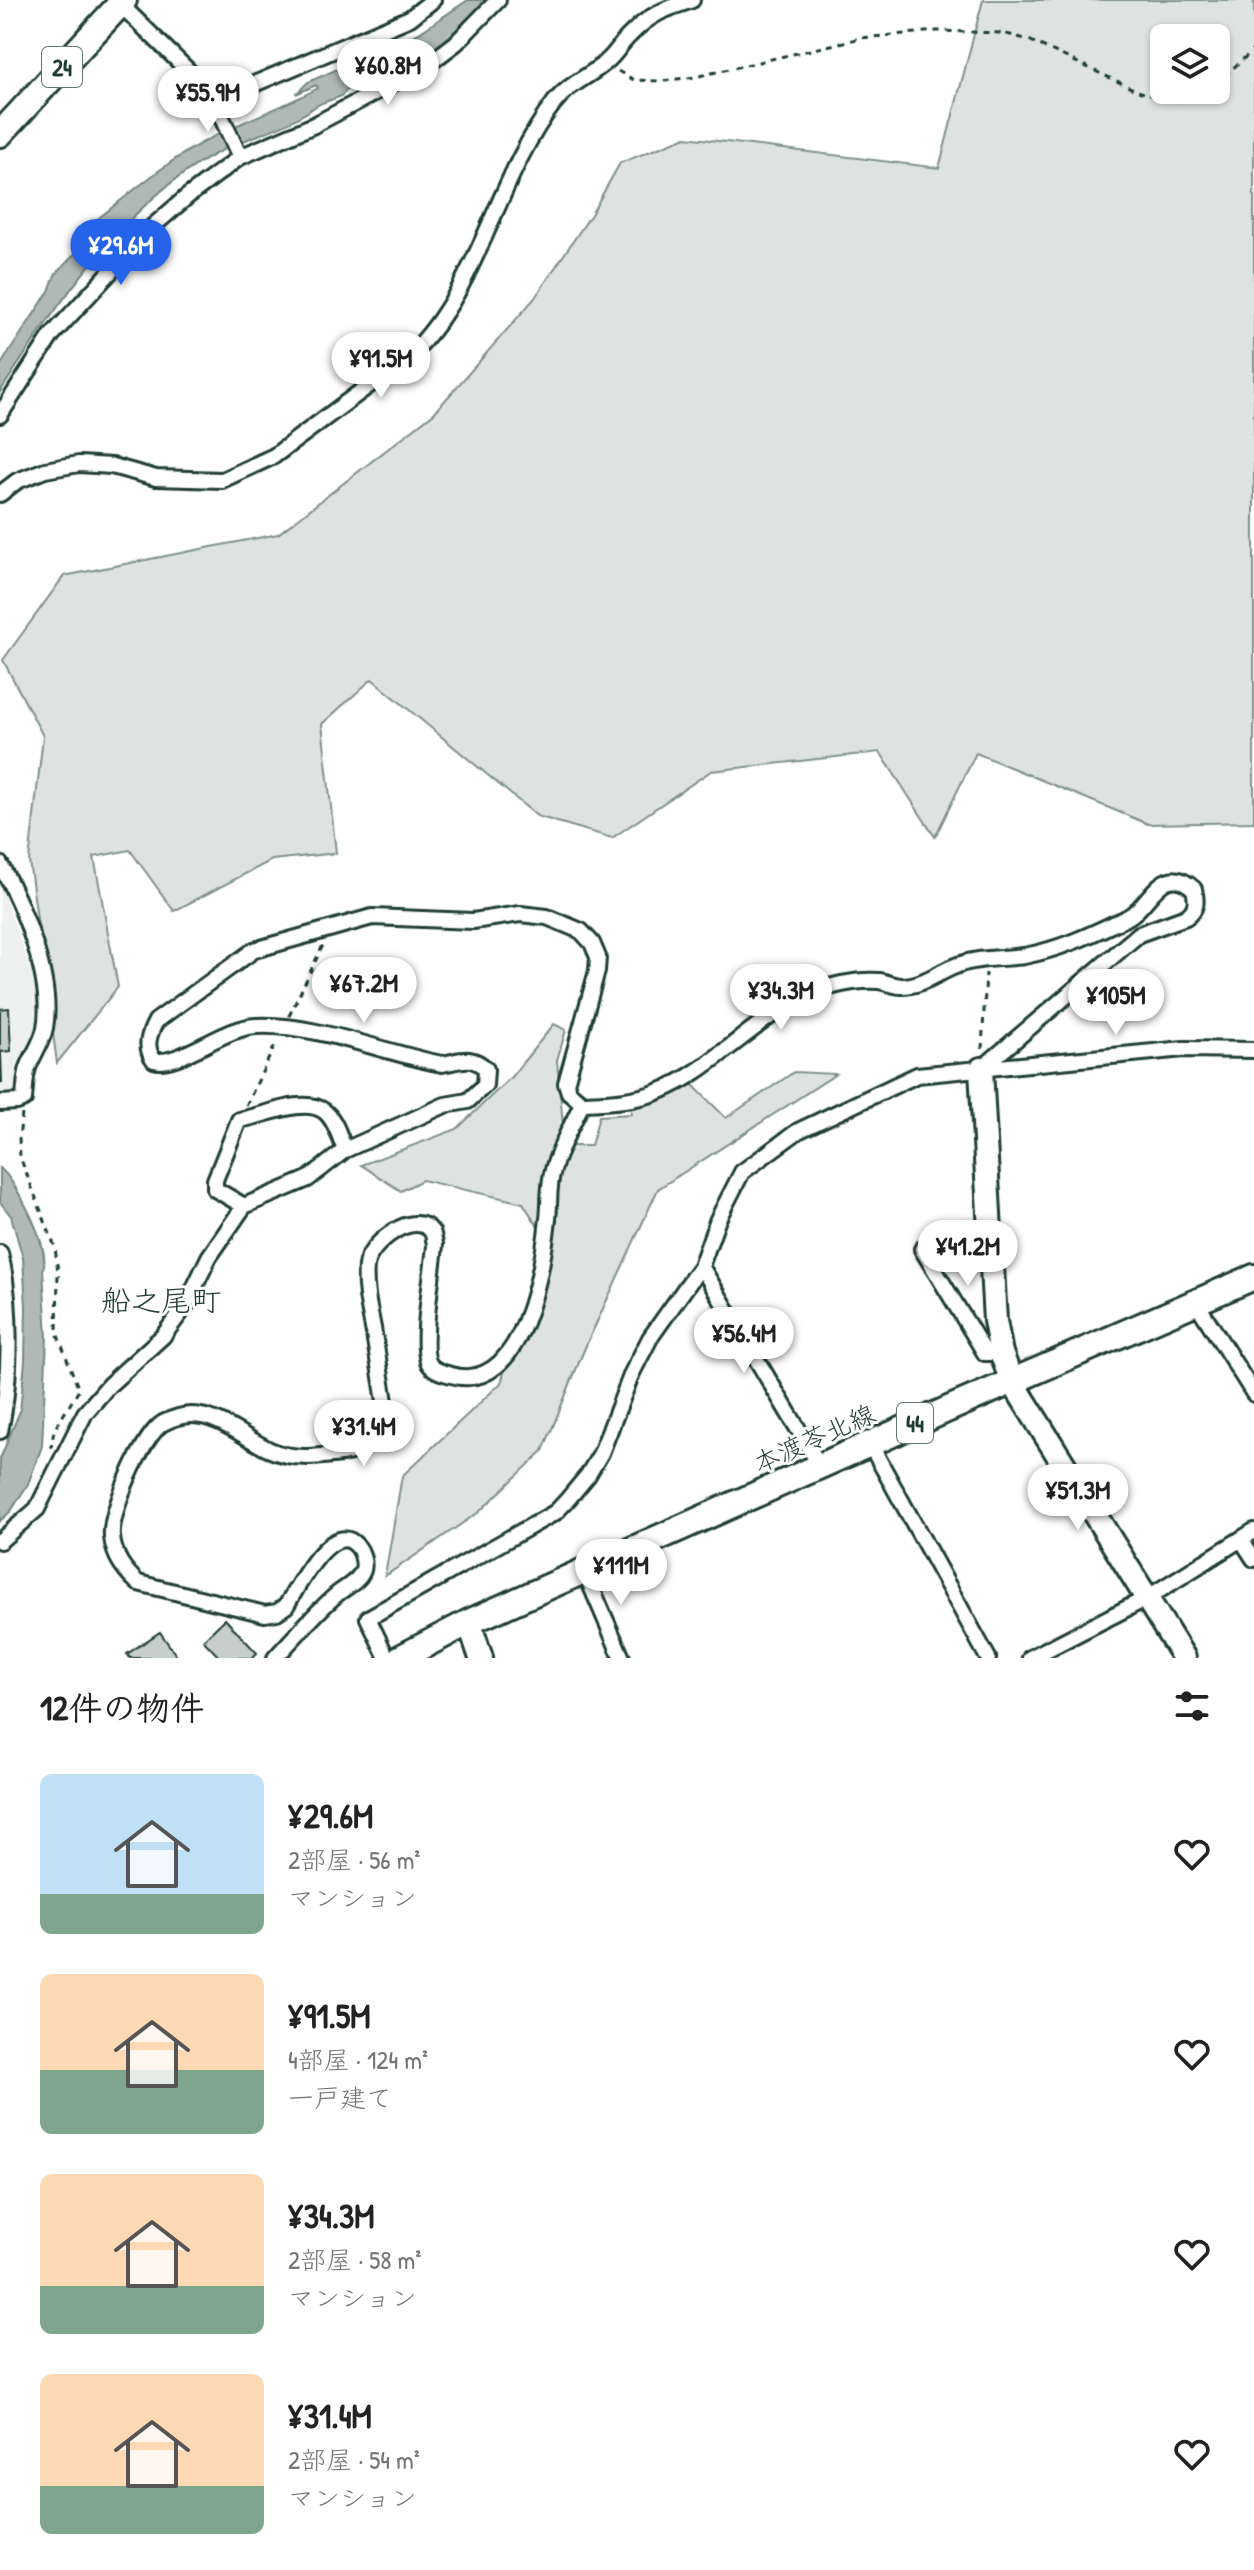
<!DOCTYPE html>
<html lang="ja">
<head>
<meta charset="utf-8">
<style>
	:root { --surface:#fff; --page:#f2f2f2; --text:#222; --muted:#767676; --accent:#2563eb }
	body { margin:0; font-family:"Patrick Hand","Klee One",sans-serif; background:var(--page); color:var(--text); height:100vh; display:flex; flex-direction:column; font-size:30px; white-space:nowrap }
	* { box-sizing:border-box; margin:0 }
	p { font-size:26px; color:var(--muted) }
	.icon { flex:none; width:44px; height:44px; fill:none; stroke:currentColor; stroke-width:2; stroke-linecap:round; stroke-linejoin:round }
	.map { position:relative; height:1658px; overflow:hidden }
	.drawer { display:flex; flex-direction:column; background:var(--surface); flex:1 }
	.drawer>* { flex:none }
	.fabs { position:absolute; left:1150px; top:24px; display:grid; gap:16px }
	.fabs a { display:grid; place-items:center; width:80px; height:80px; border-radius:12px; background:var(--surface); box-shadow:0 2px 6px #0004; font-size:40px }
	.price { position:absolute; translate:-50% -68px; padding:0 18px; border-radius:28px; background:#fff; color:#222; font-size:26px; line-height:52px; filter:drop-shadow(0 2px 4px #0008) }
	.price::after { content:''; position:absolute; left:50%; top:48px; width:24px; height:18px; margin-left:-12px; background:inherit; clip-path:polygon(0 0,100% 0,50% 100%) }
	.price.active { background:var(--accent); color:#fff }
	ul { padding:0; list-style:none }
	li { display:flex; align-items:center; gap:24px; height:200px; padding:0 40px }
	li span { display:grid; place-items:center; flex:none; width:224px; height:160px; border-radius:12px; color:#555 }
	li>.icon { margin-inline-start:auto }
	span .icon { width:96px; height:96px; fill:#fffc; stroke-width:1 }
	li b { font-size:34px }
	h2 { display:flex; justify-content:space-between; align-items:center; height:96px; padding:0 40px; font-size:34px }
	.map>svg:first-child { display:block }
</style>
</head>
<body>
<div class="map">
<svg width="1254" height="1658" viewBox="0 0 1254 1658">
	<rect width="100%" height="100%" fill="#fff"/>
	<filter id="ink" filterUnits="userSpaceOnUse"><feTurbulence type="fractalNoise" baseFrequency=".0125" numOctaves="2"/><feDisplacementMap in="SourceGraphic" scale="16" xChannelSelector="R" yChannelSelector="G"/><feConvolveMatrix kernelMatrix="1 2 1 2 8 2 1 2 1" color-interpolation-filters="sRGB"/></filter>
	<g filter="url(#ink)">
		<path fill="#eef1f0" d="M 0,885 L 36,982 L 40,999 L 37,1032 L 21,1061 L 17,1095 L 0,1097 Z"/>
		<path fill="#dee3e2" stroke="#7e908b" stroke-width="2" fill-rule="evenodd" d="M 983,0 L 1254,0 L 1254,822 L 1148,824 L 976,753 L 935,837 L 880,752 L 711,771 L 612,838 L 537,816 L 372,679 L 322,724 L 336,853 L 272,860 L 174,911 L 130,850 L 94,857 L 118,987 L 57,1063 L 29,861 L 43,736 L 3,660 L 64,576 L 278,534 L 434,413 L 534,299 L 592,213 L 620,163 L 686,137 L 939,168 ZM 1164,38 L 1216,38 L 1216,90 L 1164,90 Z
			M 554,1024 L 566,1030 L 557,1060 L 565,1146 L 591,1146 L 599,1116 L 631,1114 L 630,1094 L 691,1083 L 726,1118 L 794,1072 L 836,1074 L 658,1189 L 584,1350 L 543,1451 L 479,1512 L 385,1576 L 402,1476 L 501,1383 L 544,1236 L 523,1203 L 422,1180 L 401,1191 L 361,1165 L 457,1129 L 511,1077 Z"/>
		<path fill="#afbab7" stroke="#758883" stroke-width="2" d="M 468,0 L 489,0 L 441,48 L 375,77 C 351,70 356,82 342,95 C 336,100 326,100 320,104 C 314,106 310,111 304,114 C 277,131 244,138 215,154 C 125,202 55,308 0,392 L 0,366 L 49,291 L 55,275 L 94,233 L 95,221 C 132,192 169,159 211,138 C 246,119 284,107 318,88 L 316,85 L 296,94 L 308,82 L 419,33 Z
			M 0,1168 C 17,1182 51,1249 43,1269 L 47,1337 L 42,1446 L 28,1484 L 11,1511 L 0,1521 L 0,1459 L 20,1411 L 25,1361 L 26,1306 L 23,1258 L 11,1216 L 0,1202 Z"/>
		<path fill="#c7cfcc" stroke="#1f3d34" stroke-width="2" d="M 9,1008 L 11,1051 L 1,1052 L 2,1083 L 0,1083 L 0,1009 Z
			M 225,1619 L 257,1653 L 252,1658 L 220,1658 L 203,1640 Z
			M 160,1632 L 178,1658 L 130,1658 L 127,1654 Z"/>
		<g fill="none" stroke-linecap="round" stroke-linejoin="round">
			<g stroke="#1f3d34" stroke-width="20">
				<path id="street" d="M 120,4 L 210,92 L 240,157
					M 214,101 L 410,18 L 433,0
					M 0,415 L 52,335 L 152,227 L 188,196 L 240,157 L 314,125 L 427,65 L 456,43 L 498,0
					M 0,494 L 17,481 L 45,470 L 79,464 L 112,466 L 156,478 L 222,480 L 274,456 L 410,355 C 479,290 496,178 554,103 C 568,84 589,77 606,62 C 616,54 621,43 630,35 C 650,14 665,9 692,0
					M 0,864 C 23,906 54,980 45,1028 C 42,1043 33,1054 28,1068 C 25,1077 25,1089 24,1099 L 17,1102 L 0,1103
					M 244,1206 L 215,1189 L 215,1180 L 239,1120 C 261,1117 304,1096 324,1111 C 335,1119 340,1138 345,1150
					M 922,1249 L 985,1353 L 1001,1353
					M 0,1253 C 12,1303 11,1381 0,1431
					M 701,1266 L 820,1466
					M 1196,1302 L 1254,1394
					M 870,1444 L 988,1658
					M 1241,1539 L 1254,1559
					M 0,1541 L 37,1509 L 85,1413 L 109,1385 L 163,1336 L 185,1307 L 209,1257 L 244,1206 L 308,1179 L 345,1150 L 445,1105 L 468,1101 L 485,1085 L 486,1069 C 471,1054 460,1061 442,1064 C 385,1053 313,1023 256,1026 C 225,1027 176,1068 154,1060 C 144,1047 149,1034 156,1021 L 254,950 L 372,917 L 473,921 L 520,914 L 547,917 L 581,931 L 592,943 L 598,957 L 597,971 L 566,1083 L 569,1092 L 582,1103 C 608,1102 636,1101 660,1091 C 714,1069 754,1019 807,995 C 828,986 856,979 879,981 C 886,982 894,986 902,986 C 923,986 940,971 958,965 C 980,957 1002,959 1024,956 C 1057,950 1086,937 1115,923 C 1123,920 1130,917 1136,911 C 1153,896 1166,863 1194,889 C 1197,901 1197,909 1186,917 L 1139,934 L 981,1069
					M 585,1572 L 622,1658
					M 275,1658 C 295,1637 314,1614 336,1595 C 345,1587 359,1582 363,1570 C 365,1563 362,1551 357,1546 C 332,1517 296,1590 286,1606 L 277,1612 L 265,1614 L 138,1583 C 124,1570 114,1557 112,1537 C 109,1513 143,1435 163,1423 C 171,1419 183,1415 192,1415 C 219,1415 246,1439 270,1450 C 293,1460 317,1457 341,1454 C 362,1451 380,1440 388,1420 C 383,1389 378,1359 373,1328 C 369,1308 364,1286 366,1266 C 368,1244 415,1208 432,1232 C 434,1236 434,1240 435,1244 C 434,1267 418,1350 430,1365 C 435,1371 444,1373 451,1375 C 524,1396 543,1266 548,1219 C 550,1203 548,1185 553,1170 C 559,1147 573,1124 582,1103
					M 387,1658 L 368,1618 L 556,1512 L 568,1499 L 588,1475 L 601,1453 L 632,1373 L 650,1338 L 701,1266 L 718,1219 L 742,1172 L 798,1131 L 917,1075 L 1184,1049 L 1254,1050
					M 1030,1658 L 1147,1598 L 1254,1531"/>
			</g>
			<g stroke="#1f3d34" stroke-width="28">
				<path id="secondary" d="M 981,1069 L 995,1321 L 1001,1353 L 1012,1381 L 1184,1658
					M 469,1622 L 481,1658"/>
			</g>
			<g stroke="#1f3d34" stroke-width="30">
				<path id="primary" d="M 0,134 L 124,0
					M 400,1658 L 469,1622 L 953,1407 L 1254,1277"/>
			</g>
			<path stroke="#1f3d34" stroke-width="3" stroke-dasharray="6 6" stroke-linecap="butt" d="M 618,71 L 634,80 L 661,81 L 695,77 L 861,38 L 937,31 L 1003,33 L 1029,40 L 1138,91 L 1157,97 L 1179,101 L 1207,90
				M 1216,84 L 1254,49
				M 289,1016 L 324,943
				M 982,1049 L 986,973
				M 246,1106 L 277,1041
				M 22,1114 L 19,1138 L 20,1157 L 55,1247 L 58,1272 L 57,1333 L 79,1390 L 54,1430 L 51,1448"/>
			<use href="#street" stroke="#fff" stroke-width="14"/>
			<use href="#secondary" stroke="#fff" stroke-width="22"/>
			<use href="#primary" stroke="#fff" stroke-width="24"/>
		</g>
	</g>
	<g text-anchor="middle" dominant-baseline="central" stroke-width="6" stroke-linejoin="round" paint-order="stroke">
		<g fill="#fff" stroke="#627771" stroke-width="2">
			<rect x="42" y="47" width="40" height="40" rx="6"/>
			<rect x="897" y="1403" width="36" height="40" rx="6"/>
		</g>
		<g font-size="24" font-weight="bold" fill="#1f3d34">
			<text x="62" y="67">24</text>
			<text x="915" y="1423">44</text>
		</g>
		<g font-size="26" fill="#1f3d34" stroke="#fff">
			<text transform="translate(814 1438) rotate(-24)">本渡苓北線</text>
		</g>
		<g font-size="30" fill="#1f3d34" stroke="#fff">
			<text x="161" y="1300">船之尾町</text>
		</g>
	</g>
</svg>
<div class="fabs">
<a><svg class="icon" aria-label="layers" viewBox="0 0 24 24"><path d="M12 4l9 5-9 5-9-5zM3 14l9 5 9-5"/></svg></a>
</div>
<b class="price" style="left:388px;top:107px">¥60.8M</b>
<b class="price" style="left:208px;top:134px">¥55.9M</b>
<b class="price active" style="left:121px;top:287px">¥29.6M</b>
<b class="price" style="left:381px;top:400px">¥91.5M</b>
<b class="price" style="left:364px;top:1025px">¥67.2M</b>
<b class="price" style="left:781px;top:1032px">¥34.3M</b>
<b class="price" style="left:1116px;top:1037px">¥105M</b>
<b class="price" style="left:968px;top:1288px">¥41.2M</b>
<b class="price" style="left:744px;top:1375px">¥56.4M</b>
<b class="price" style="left:364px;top:1468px">¥31.4M</b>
<b class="price" style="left:1078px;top:1532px">¥51.3M</b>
<b class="price" style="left:621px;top:1607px">¥111M</b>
</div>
<section class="drawer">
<h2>12件の物件<svg class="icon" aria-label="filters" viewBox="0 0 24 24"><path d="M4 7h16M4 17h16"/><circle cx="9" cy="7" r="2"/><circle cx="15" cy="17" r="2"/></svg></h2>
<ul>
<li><span style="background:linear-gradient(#bfe0f5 75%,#7fa58c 0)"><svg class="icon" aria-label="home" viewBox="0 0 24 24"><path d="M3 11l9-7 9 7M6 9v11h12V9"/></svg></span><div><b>¥29.6M</b><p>2部屋 · 56 m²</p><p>マンション</p></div><svg class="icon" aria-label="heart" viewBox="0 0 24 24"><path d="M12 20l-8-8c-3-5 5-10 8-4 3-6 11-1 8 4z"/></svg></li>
<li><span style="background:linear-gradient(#ffd9b3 60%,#7fa58c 0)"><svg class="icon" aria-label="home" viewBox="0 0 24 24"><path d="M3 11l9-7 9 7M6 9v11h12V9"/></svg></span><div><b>¥91.5M</b><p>4部屋 · 124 m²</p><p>一戸建て</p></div><svg class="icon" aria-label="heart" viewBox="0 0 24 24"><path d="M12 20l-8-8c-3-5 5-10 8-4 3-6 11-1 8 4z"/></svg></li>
<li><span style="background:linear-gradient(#ffd9b3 70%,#7fa58c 0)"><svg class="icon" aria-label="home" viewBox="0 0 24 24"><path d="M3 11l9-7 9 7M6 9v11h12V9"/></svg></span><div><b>¥34.3M</b><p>2部屋 · 58 m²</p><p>マンション</p></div><svg class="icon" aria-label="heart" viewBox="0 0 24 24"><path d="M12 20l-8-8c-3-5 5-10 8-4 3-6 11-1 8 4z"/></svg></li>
<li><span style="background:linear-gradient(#ffd9b3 70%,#7fa58c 0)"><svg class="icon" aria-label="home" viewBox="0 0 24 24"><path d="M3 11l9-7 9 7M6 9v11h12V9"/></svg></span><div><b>¥31.4M</b><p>2部屋 · 54 m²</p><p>マンション</p></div><svg class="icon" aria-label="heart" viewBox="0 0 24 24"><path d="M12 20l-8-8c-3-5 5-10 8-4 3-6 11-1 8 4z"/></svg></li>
</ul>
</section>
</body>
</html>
